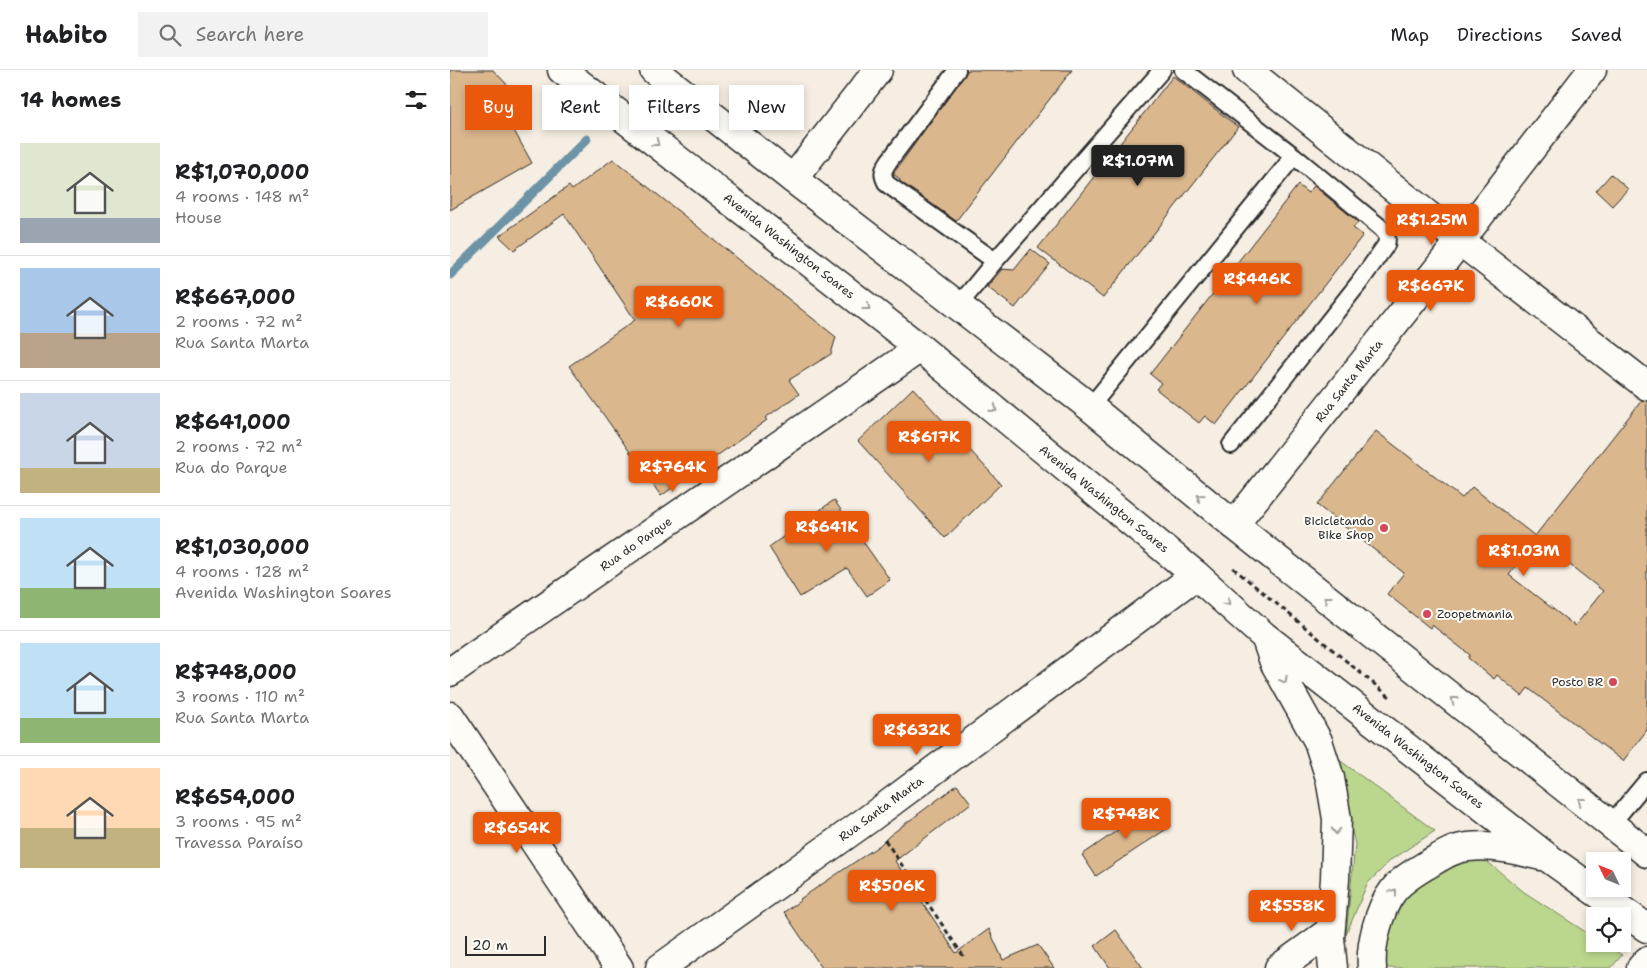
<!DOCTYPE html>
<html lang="en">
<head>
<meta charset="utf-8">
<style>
	:root { --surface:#fff; --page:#f2f2f2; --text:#202124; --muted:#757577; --line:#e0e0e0; --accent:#ea580c }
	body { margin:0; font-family:"Shantell Sans",sans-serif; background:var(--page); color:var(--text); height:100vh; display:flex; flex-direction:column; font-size:19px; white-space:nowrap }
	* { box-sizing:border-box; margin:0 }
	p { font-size:16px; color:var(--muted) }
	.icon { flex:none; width:28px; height:28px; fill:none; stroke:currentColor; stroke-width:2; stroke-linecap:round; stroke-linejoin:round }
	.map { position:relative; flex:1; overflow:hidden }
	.sheet { display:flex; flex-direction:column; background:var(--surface); width:450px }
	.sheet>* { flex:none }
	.top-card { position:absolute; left:15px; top:15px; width:475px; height:45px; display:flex; gap:10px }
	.needle { width:32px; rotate:313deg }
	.buttons { position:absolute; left:1136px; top:782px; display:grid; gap:10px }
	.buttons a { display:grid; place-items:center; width:45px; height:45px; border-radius:0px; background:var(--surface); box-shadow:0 2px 8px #0003; font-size:25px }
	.scale { position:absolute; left:15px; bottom:12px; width:81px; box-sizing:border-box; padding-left:5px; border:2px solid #2b2b2b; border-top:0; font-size:14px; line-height:18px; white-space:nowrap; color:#2b2b2b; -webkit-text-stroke:4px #fdfcf7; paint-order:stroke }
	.price { position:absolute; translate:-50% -42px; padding:0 11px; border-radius:5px; background:var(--accent); color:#fff; font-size:16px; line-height:32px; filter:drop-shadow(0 1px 2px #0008) }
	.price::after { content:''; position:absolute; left:50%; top:30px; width:15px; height:11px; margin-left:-8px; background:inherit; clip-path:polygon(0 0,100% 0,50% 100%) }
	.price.selected { background:#222; color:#fff }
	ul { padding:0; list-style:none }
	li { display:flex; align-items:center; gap:15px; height:125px; padding:0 20px }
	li+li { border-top:1px solid var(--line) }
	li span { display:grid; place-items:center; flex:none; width:140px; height:100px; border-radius:0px; color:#555 }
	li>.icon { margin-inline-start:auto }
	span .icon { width:60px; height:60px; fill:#fffc; stroke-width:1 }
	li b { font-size:21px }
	h2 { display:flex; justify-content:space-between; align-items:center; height:60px; padding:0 20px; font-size:21px }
	.pill { padding:0 18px; border-radius:0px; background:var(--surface); box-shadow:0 2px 8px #0003; font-size:18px; line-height:45px }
	.pill.selected { background:var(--accent); color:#fff }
	header { display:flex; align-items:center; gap:30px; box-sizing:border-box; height:70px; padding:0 25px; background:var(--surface); border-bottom:1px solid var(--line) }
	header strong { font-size:24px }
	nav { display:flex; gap:28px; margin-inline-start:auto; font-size:18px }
	.search { width:350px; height:45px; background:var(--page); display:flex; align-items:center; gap:12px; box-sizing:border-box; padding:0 18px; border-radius:0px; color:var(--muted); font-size:19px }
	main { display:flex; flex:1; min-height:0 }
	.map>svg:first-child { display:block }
</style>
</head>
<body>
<header>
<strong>Habito</strong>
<div class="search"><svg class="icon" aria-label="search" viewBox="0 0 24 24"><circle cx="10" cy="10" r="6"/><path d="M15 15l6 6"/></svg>Search here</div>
<nav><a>Map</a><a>Directions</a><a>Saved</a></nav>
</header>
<main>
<section class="sheet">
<h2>14 homes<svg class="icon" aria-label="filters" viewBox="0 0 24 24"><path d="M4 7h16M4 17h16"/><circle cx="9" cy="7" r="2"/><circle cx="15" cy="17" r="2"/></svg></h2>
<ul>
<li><span style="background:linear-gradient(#dfe7d0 75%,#9aa5b1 0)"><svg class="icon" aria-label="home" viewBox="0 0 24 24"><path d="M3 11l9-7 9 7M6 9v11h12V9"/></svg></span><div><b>R$1,070,000</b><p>4 rooms · 148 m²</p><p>House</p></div></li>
<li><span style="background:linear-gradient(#a9c7e8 65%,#b9a48a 0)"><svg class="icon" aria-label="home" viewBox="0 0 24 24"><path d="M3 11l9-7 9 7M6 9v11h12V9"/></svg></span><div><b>R$667,000</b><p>2 rooms · 72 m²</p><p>Rua Santa Marta</p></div></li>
<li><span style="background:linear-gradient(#c9d6e8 75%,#c2b280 0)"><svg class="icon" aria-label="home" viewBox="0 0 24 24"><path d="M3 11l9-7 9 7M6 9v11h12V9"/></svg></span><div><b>R$641,000</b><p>2 rooms · 72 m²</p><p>Rua do Parque</p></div></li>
<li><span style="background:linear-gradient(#bfe0f5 70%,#8fb573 0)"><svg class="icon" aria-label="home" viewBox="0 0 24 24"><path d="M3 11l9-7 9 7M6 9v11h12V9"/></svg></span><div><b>R$1,030,000</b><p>4 rooms · 128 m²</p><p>Avenida Washington Soares</p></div></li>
<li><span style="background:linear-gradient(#bfe0f5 75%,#8fb573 0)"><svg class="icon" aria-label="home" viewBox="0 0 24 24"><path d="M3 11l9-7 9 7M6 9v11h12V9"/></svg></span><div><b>R$748,000</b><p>3 rooms · 110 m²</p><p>Rua Santa Marta</p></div></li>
<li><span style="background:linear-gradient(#ffd9b3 60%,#c2b280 0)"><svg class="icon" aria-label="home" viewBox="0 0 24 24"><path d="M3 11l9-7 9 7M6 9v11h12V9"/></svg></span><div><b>R$654,000</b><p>3 rooms · 95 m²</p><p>Travessa Paraíso</p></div></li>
</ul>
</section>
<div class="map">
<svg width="1197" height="898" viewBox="0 0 1197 898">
	<rect width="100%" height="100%" fill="#f6eee2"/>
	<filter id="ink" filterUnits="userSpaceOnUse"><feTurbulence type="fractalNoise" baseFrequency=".02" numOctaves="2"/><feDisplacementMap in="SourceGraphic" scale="10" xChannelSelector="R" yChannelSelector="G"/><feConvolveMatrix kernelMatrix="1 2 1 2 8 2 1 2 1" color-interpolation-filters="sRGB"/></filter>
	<g filter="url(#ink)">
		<path fill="#bbd78e" stroke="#73815c" d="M 884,686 L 985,761 L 942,789 L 917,814 L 896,865 L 905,774 Z
			M 1033,788 L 1074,822 L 1145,868 L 1145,874 L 1154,874 L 1172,885 L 1161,898 L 933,898 L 935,863 L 953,829 L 973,808 L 1013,789 Z"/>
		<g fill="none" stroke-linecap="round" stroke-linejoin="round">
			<path stroke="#6d93a7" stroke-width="9" d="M 0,205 L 137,69"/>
		</g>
		<path fill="#dbb78d" stroke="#2b2b2b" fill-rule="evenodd" d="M 0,0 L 43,0 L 74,32 L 57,48 L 82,93 L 0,140 Z
			M 518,0 L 622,0 L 506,151 L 449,111 L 450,109 L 443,104 Z
			M 723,6 L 788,57 L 653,228 L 588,178 Z
			M 163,89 L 386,267 L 381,284 L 339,310 L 349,324 L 315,348 L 317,350 L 211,426 L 119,296 L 185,250 L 114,144 L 64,180 L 49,166 L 119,116 L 122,120 Z
			M 1161,104 L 1178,119 L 1162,136 L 1146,121 Z
			M 848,115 L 858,123 L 864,116 L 908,152 L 903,158 L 913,165 L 766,355 L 755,346 L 749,353 L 706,319 L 711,313 L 700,304 Z
			M 581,179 L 600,194 L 565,238 L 537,217 L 552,199 L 564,200 Z
			M 463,318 L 551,414 L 495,468 L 408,371 Z
			M 1192,330 L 1197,331 L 1197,660 L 1173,691 L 1078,618 L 1072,626 L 1047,605 L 1044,609 L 1018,588 L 1020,585 L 982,555 L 980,558 L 937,524 L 954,503 L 867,435 L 926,361 L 1012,428 L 1022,417 L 1085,466 ZM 1087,469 L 1153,521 L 1125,556 L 1059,505 Z
			M 384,430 L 440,510 L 417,526 L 397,498 L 350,527 L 319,477 Z
			M 507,715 L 521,733 L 445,791 L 506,883 L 539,859 L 553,890 L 588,875 L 604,898 L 372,898 L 334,842 L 351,830 L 350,829 L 430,775 L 439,766 Z
			M 705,734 L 721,756 L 646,806 L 632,785 Z
			M 666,860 L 693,898 L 660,898 L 645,876 Z"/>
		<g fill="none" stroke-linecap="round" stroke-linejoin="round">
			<g stroke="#2b2b2b" stroke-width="20">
				<path id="lane" d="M 507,0 L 439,91 C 433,100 431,104 437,114 L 545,191
					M 508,236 L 545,191 L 712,0
					M 640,337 L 844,86 L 733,0
					M 781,375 L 909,213 L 936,175 C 938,167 937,164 931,158 L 844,86
					M 1161,754 L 1197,711"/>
			</g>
			<g stroke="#2b2b2b" stroke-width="31">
				<path id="street" d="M 797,0 L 1010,171 L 1197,316
					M 343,109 L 428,0
					M 784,455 L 1010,171 L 1142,0
					M 0,602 L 470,278
					M 0,646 L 169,898
					M 210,898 L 420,748 L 746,505
					M 829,898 L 880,861"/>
			</g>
			<g stroke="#2b2b2b" stroke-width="31">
				<path id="highway" d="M 112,0 L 470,278 L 746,505 L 814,566 L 1097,787 L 1197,858
					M 204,0 L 343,109 L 640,337 L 784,455 L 1197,783
					M 816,569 L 824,592 L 868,671 L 880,708 L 887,749 L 885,809 L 880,868 L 883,898
					M 922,898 C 920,875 929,839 943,821 C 952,809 967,801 980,793 C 992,786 1004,778 1018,777 C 1043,774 1067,780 1091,786
					M 1191,898 L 1197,891"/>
			</g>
			<path stroke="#2b2b2b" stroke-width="3" stroke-dasharray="5 4" stroke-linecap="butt" d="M 783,498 L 940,627
				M 435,770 L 514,887"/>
			<use href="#lane" stroke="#fdfcf7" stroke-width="16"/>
			<use href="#street" stroke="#fdfcf7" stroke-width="28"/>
			<use href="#highway" stroke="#fdfcf7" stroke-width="28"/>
		</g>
		<defs><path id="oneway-chevron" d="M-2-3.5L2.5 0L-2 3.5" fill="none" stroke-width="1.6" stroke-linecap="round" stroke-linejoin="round" transform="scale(1.25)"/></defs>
		<g stroke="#9e9e9b">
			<use href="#oneway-chevron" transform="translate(206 73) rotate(38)"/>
			<use href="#oneway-chevron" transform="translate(417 237) rotate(38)"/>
			<use href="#oneway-chevron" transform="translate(544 339) rotate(39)"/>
			<use href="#oneway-chevron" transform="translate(750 427) rotate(-140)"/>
			<use href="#oneway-chevron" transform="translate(877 529) rotate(-142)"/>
			<use href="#oneway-chevron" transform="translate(777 532) rotate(42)"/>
			<use href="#oneway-chevron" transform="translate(834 610) rotate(61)"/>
			<use href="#oneway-chevron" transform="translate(1004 630) rotate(-142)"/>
			<use href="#oneway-chevron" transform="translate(1131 731) rotate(-142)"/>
			<use href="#oneway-chevron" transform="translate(886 761) rotate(91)"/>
			<use href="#oneway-chevron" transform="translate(944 822) rotate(-53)"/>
		</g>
	</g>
	<g fill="#d1495b" stroke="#fdfcf7" stroke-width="2">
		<circle cx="934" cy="458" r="5"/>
		<circle cx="977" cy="544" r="5"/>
		<circle cx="1163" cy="612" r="5"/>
	</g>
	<g text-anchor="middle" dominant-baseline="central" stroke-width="4" stroke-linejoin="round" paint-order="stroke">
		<g font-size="12" fill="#2b2b2b" stroke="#fdfcf7">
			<text transform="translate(339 176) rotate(38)">Avenida Washington Soares</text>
			<text transform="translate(899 311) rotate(-52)">Rua Santa Marta</text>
			<text transform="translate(654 429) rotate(39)">Avenida Washington Soares</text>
			<text transform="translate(186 474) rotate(-35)">Rua do Parque</text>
			<text transform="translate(968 686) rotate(38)">Avenida Washington Soares</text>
			<text transform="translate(431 739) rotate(-36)">Rua Santa Marta</text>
		</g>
		<g font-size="12" fill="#2b2b2b" stroke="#fdfcf7" text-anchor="end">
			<text x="924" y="451">Bicicletando<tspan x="924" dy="14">Bike Shop</tspan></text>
			<text x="987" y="544" text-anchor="start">Zoopetmania</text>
			<text x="1153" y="612">Posto BR</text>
		</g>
	</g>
</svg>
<div class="buttons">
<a><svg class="needle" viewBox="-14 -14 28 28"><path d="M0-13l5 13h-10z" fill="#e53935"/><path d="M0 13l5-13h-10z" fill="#757577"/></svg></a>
<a><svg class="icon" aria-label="locate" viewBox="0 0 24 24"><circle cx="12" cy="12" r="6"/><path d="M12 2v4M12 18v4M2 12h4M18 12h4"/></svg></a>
</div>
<div class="scale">20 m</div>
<b class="price selected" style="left:688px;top:117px">R$1.07M</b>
<b class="price" style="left:982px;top:176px">R$1.25M</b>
<b class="price" style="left:807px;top:235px">R$446K</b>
<b class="price" style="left:981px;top:242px">R$667K</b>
<b class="price" style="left:229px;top:258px">R$660K</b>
<b class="price" style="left:479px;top:393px">R$617K</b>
<b class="price" style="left:223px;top:423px">R$764K</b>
<b class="price" style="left:377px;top:483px">R$641K</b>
<b class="price" style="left:1074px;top:507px">R$1.03M</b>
<b class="price" style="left:467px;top:686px">R$632K</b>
<b class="price" style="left:676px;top:770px">R$748K</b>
<b class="price" style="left:67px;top:784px">R$654K</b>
<b class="price" style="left:442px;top:842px">R$506K</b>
<b class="price" style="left:842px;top:862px">R$558K</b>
<div class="top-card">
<a class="pill selected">Buy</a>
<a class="pill">Rent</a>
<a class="pill">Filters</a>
<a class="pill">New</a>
</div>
</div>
</main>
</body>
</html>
